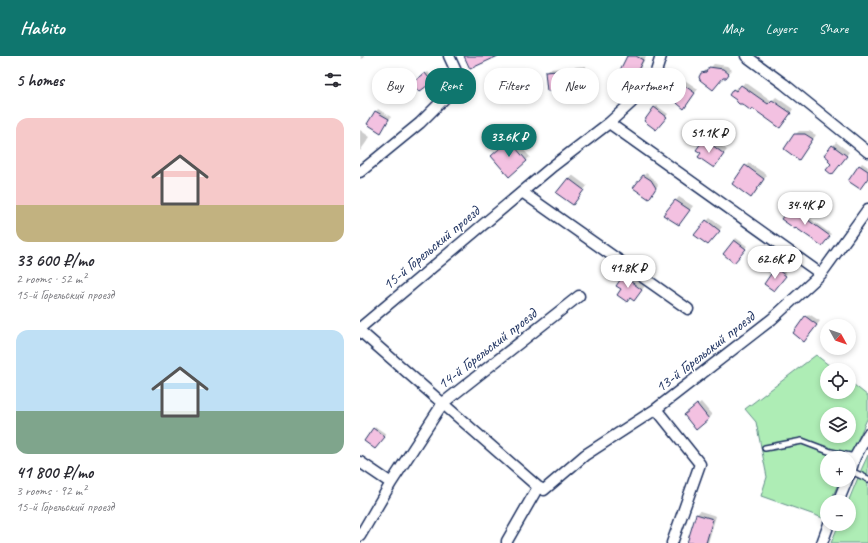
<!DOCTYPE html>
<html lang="en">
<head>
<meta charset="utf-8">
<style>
	:root { --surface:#fff; --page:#f2f2f3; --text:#2b2b33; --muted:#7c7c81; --accent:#0f766e }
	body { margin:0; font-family:Caveat,sans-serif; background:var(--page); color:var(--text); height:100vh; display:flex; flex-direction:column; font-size:15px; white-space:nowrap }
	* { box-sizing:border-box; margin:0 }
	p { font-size:13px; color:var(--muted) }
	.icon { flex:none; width:22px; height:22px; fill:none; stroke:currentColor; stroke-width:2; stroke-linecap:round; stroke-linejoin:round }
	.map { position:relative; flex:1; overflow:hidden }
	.details { display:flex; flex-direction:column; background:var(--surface); width:360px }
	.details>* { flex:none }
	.top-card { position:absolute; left:12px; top:12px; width:380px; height:36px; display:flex; gap:8px }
	.needle { width:26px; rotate:130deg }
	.buttons { position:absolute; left:460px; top:263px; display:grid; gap:8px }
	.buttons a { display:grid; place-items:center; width:36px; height:36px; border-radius:50%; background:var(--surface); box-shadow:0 2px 6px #0003; font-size:20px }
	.price { position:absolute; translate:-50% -34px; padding:0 9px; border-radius:14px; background:#fff; color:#222; font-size:13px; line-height:26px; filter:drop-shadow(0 1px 2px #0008) }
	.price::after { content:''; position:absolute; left:50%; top:24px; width:12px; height:9px; margin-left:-6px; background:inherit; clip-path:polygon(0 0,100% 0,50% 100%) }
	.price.current { background:var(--accent); color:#fff }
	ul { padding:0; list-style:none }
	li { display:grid; align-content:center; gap:8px; height:212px; padding:0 16px }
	li span { display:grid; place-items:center; height:124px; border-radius:12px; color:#555 }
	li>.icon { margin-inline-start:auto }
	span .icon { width:72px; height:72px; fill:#fffc; stroke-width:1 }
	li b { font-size:17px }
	h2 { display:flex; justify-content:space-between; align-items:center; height:48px; padding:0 16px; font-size:17px }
	.chip { padding:0 14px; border-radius:16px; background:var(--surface); box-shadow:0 2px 6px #0003; font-size:14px; line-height:36px }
	.chip.current { background:var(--accent); color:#fff }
	header { display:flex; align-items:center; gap:24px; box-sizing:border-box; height:56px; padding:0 20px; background:var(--accent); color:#fff }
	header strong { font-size:19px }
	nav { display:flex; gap:22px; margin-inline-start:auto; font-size:14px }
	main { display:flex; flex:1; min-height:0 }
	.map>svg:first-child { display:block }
</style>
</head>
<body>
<header>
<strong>Habito</strong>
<nav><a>Map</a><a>Layers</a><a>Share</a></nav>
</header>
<main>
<section class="details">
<h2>5 homes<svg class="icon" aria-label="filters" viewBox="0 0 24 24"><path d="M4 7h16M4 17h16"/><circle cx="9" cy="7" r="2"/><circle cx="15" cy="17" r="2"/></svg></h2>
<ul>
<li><span style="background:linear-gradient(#f6c9c9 70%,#c2b280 0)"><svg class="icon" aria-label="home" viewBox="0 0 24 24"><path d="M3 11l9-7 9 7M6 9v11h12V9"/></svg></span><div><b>33 600 ₽/mo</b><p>2 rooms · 52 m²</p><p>15-й Горельский проезд</p></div></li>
<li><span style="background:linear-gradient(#bfe0f5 65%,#7fa58c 0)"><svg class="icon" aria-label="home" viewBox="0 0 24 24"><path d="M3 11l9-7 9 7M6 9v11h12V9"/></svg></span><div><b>41 800 ₽/mo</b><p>3 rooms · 92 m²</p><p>15-й Горельский проезд</p></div></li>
</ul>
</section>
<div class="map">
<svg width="508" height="487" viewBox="0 0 508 487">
	<rect width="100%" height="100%" fill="#fff"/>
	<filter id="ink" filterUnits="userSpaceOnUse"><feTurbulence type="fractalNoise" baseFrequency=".025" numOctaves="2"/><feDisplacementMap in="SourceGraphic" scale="8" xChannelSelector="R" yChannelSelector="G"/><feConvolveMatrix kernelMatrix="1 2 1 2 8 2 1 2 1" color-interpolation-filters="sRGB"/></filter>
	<g filter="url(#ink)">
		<path fill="#aeedb5" stroke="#648e8a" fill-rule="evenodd" d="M 456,299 L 475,314 L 467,314 L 467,336 L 489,336 L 489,325 L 508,340 L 508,361 L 489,403 L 489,402 L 467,402 L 467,424 L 480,424 L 470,446 L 467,446 L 467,452 L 463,462 L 401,440 L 407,421 L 396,366 L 385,353 ZM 467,358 L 489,358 L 489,380 L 467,380 Z
			M 508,399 L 508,487 L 471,487 L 479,468 L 489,468 L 489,446 L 488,446 L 502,412 Z"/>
		<path fill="#0003" d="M 0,0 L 6,0 L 2,3 Z
			M 268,0 L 286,0 L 278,17 L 274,20 Z
			M 354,8 L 367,10 L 372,14 L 365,21 L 342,18 L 346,14 L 349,13 Z
			M 226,10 L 228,26 L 225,29 L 220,30 L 220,36 L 216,39 L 207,31 L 186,17 L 189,13 Z
			M 68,16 L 74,23 L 59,35 L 55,25 Z
			M 30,18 L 34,24 L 21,35 L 19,27 Z
			M 143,18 L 147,25 L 145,28 L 126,28 Z
			M 326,25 L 338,33 L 324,52 L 314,32 L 317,29 L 323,28 Z
			M 385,26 L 412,45 L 416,41 L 433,53 L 424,67 L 374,34 L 377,31 L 380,32 Z
			M 297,50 L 308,58 L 298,71 L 294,52 Z
			M 18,53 L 31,61 L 23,73 L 8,67 Z
			M 0,74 L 10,81 L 0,95 Z
			M 439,75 L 449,75 L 456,79 L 442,99 L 435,79 Z
			M 349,80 L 367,94 L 354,111 L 342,97 L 345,84 Z
			M 153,82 L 170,101 L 149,119 L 136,97 Z
			M 476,86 L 489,96 L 476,114 L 471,103 L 466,99 Z
			M 389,107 L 407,119 L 395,137 L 391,141 L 386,110 Z
			M 502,107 L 508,111 L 508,122 L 489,124 Z
			M 286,117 L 293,122 L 298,129 L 291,139 L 275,131 Z
			M 212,119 L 227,130 L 213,148 L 198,137 Z
			M 319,141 L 333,150 L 322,164 L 304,158 Z
			M 433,150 L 471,178 L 464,187 L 430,152 Z
			M 350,162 L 362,171 L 352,184 L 347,165 Z
			M 376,182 L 387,190 L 376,204 L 374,185 Z
			M 418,211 L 427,217 L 416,231 L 416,213 Z
			M 270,215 L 275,218 L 273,221 L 285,230 L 277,240 L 271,241 L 263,233 L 266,218 Z
			M 449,258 L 460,265 L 448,281 L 446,261 Z
			M 341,346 L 352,359 L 349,363 L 329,355 Z
			M 16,371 L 26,378 L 17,390 L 14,373 Z
			M 340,455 L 356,460 L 348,487 L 331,487 L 337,458 Z"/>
		<path fill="#f3c1e1" stroke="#1b2f5e" d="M 104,0 L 138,0 L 110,13 Z
			M 267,0 L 276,0 L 283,4 L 274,22 L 260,14 Z
			M 349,11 L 363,13 L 369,18 L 366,22 L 363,22 L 353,34 L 340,24 L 339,21 L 341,17 L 346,16 Z
			M 223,13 L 225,30 L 217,31 L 217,40 L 208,41 L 206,32 L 187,35 L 185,16 Z
			M 65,17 L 72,26 L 59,36 L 52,27 Z
			M 27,19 L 33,27 L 21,36 L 15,29 Z
			M 140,19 L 146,28 L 130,37 L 125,28 Z
			M 322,28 L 335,37 L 324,53 L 312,43 L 316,38 L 313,32 L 319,31 Z
			M 381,29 L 408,48 L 412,44 L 431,57 L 420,72 L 392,52 L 390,54 L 382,48 L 379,48 L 377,46 L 376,44 L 369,39 L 373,33 L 376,35 Z
			M 294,51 L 307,61 L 296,74 L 284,65 Z
			M 15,55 L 29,63 L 21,77 L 7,68 Z
			M 434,78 L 445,78 L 453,83 L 439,104 L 424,93 Z
			M 344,83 L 364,98 L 354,112 L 338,101 L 341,97 L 336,94 Z
			M 149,84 L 167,105 L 149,121 L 131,100 Z
			M 472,89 L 487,100 L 472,119 L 466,114 L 471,108 L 468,105 L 469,103 L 464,99 Z
			M 385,109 L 404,123 L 391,142 L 372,128 Z
			M 499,109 L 508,115 L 508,122 L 500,133 L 488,125 Z
			M 283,119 L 291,124 L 296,132 L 289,143 L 273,132 Z
			M 208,122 L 224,134 L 213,149 L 196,137 Z
			M 315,144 L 330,154 L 319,169 L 303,159 Z
			M 430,151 L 470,180 L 462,190 L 436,172 L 435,173 L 421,163 Z
			M 346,164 L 360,175 L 348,189 L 334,179 Z
			M 374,184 L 386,193 L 374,207 L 363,198 Z
			M 415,212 L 426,220 L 414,235 L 404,228 Z
			M 265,217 L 272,222 L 270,225 L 282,234 L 274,245 L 270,242 L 267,246 L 257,239 L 261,233 L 256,230 Z
			M 445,260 L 457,269 L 444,286 L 433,277 Z
			M 337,348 L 349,363 L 336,374 L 324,359 Z
			M 13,372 L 25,381 L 15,393 L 4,385 Z
			M 336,458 L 353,463 L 346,487 L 327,487 Z"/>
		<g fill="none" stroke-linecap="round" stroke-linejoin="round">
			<g stroke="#1b2f5e" stroke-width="8">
				<path id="lane" d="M 405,392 L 442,385 L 471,396 L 495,401
					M 491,415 L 508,423"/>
			</g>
			<g stroke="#1b2f5e" stroke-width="13">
				<path id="street" d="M 386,0 L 424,28 L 508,96
					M 249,67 L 271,47 L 295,19 L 301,0
					M 0,116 L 60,67 L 101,26 L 89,0
					M 162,136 L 328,253
					M 0,272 L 193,110 L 249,67 L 461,218
					M 0,275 L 178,431 L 184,434 L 225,399 L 296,353 L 412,263 L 461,218 L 508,153
					M 296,353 L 340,408 L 312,487
					M 0,406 L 31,427
					M 489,420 L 495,401 L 508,378
					M 478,446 L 487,424
					M 0,480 L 31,427 L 83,347 L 219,240
					M 147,487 L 147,485 L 178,431
					M 462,487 L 469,468"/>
			</g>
			<use href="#lane" stroke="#fff" stroke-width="5"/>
			<use href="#street" stroke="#fff" stroke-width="10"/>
		</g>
	</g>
	<g text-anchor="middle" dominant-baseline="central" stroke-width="3" stroke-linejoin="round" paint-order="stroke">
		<g font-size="16" fill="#1b2f5e" stroke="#fff">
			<text transform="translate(71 192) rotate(-40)">15-й Горельский проезд</text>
			<text transform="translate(127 293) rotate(-38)">14-й Горельский проезд</text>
			<text transform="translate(345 296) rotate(-38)">13-й Горельский проезд</text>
		</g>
	</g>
</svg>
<div class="buttons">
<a><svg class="needle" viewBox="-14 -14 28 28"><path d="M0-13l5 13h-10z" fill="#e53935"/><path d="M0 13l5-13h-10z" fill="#7c7c81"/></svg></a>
<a><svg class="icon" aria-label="locate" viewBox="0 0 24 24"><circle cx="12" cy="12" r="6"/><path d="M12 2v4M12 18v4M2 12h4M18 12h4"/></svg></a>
<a><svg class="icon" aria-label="layers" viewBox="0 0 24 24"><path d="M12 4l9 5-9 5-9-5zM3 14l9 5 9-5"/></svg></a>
<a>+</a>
<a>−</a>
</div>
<b class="price" style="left:349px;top:98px">51.1K ₽</b>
<b class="price current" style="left:149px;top:102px">33.6K ₽</b>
<b class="price" style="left:445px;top:170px">34.4K ₽</b>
<b class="price" style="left:415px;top:224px">62.6K ₽</b>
<b class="price" style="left:268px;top:233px">41.8K ₽</b>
<div class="top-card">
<a class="chip">Buy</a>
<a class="chip current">Rent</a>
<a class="chip">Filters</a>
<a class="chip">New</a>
<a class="chip">Apartment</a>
</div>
</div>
</main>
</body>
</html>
